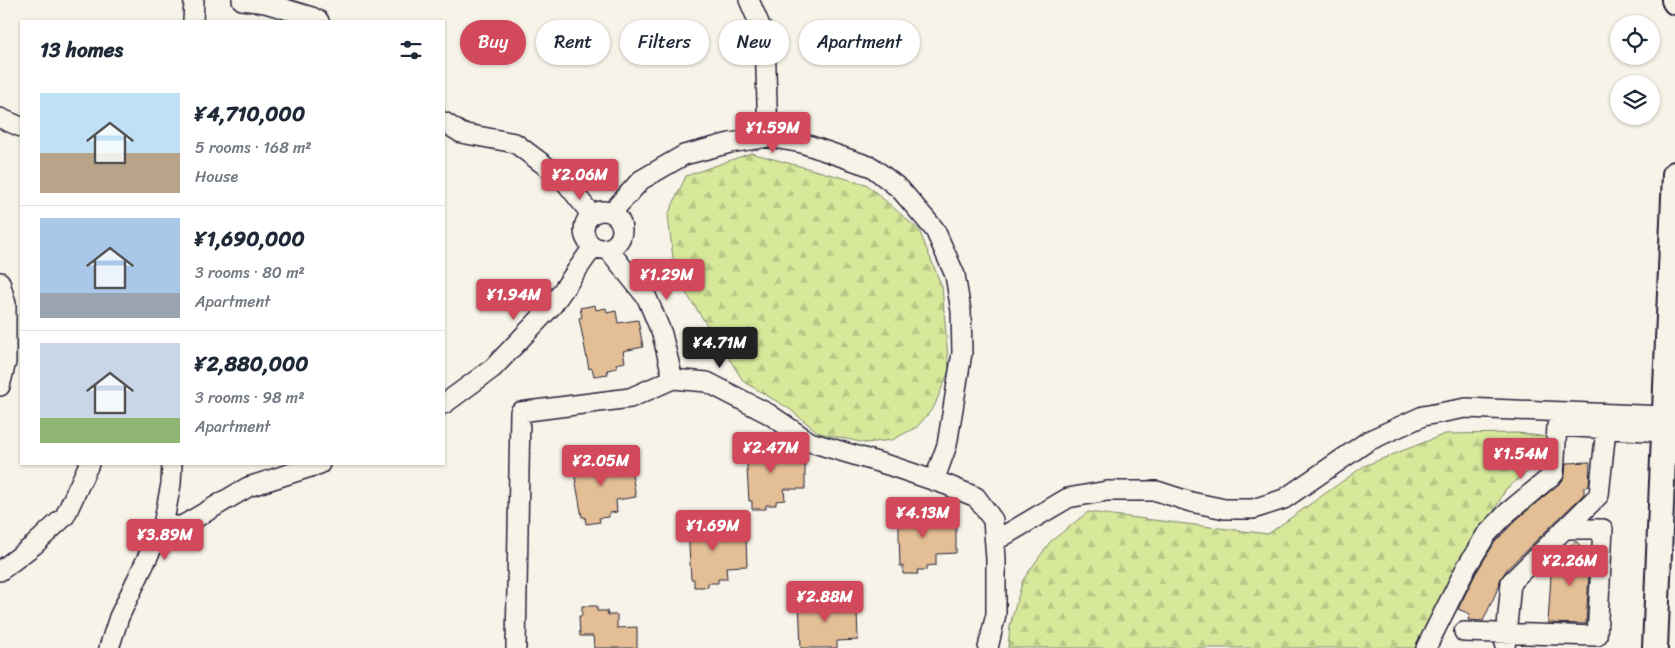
<!DOCTYPE html>
<html lang="en">
<head>
<meta charset="utf-8">
<style>
	:root { --surface:#fff; --page:#f6f6f7; --text:#1f2937; --muted:#747a83; --line:#e0e1e3; --accent:#d1495b }
	body { margin:0; font-family:Sriracha,sans-serif; background:var(--page); color:var(--text); height:100vh; display:flex; flex-direction:column; font-size:19px; white-space:nowrap }
	* { box-sizing:border-box; margin:0 }
	p { font-size:16px; color:var(--muted) }
	.icon { flex:none; width:28px; height:28px; fill:none; stroke:currentColor; stroke-width:2; stroke-linecap:round; stroke-linejoin:round }
	.map { position:relative; flex:1; overflow:hidden }
	.side { position:absolute; left:20px; top:20px; width:425px; height:445px; display:flex; flex-direction:column; background:var(--surface); border-radius:0px; box-shadow:0 1px 4px #0004 }
	.side>* { flex:none }
	.top-card { position:absolute; left:460px; top:20px; width:475px; height:45px; display:flex; gap:10px }
	.fabs { position:absolute; left:1610px; top:15px; display:grid; gap:10px }
	.fabs a { display:grid; place-items:center; width:50px; height:50px; border-radius:50%; background:var(--surface); box-shadow:0 1px 4px #0004; font-size:25px }
	.price { position:absolute; translate:-50% -42px; padding:0 11px; border-radius:5px; background:var(--accent); color:#fff; font-size:16px; line-height:32px; filter:drop-shadow(0 1px 2px #0008) }
	.price::after { content:''; position:absolute; left:50%; top:30px; width:15px; height:11px; margin-left:-8px; background:inherit; clip-path:polygon(0 0,100% 0,50% 100%) }
	.price.on { background:#222; color:#fff }
	ul { padding:0; list-style:none }
	li { display:flex; align-items:center; gap:15px; height:125px; padding:0 20px }
	li+li { border-top:1px solid var(--line) }
	li span { display:grid; place-items:center; flex:none; width:140px; height:100px; border-radius:0px; color:#555 }
	li>.icon { margin-inline-start:auto }
	span .icon { width:60px; height:60px; fill:#fffc; stroke-width:1 }
	li b { font-size:21px }
	h2 { display:flex; justify-content:space-between; align-items:center; height:60px; padding:0 20px; font-size:21px }
	.tag { padding:0 18px; border-radius:22px; background:var(--surface); box-shadow:0 1px 4px #0004; font-size:18px; line-height:45px }
	.tag.on { background:var(--accent); color:#fff }
	.map>svg:first-child { display:block }
</style>
</head>
<body>
<div class="map">
<svg width="1675" height="648" viewBox="0 0 1675 648">
	<defs>
		<pattern id="forest-firs" width="22" height="20" patternUnits="userSpaceOnUse" patternTransform="scale(1.25)"><rect width="22" height="20" fill="#d7e89b"/><path d="M5 1l3.5 6h-7zM16 11l3.5 6h-7z" fill="#b8c786"/></pattern>
	</defs>
	<rect width="100%" height="100%" fill="#f7f3e8"/>
	<filter id="ink" filterUnits="userSpaceOnUse"><feTurbulence type="fractalNoise" baseFrequency=".02" numOctaves="2"/><feDisplacementMap in="SourceGraphic" scale="10" xChannelSelector="R" yChannelSelector="G"/><feConvolveMatrix kernelMatrix="1 2 1 2 8 2 1 2 1" color-interpolation-filters="sRGB"/></filter>
	<g filter="url(#ink)">
		<path fill="url(#forest-firs)" stroke="#7c856b" d="M 751,153 L 866,184 L 919,230 L 942,287 L 949,370 L 934,407 L 917,427 L 892,440 L 865,443 L 819,433 L 788,408 L 744,382 L 675,276 L 668,215 L 686,176 Z
			M 1518,433 L 1548,437 L 1546,457 L 1506,489 L 1419,648 L 1008,648 L 1010,625 L 1023,580 L 1050,542 L 1088,512 L 1268,534 L 1364,466 L 1445,434 Z"/>
		<path fill="#e4bf95" stroke="#22223b" d="M 595,305 L 596,310 L 606,308 L 607,313 L 616,311 L 618,323 L 638,320 L 643,347 L 623,351 L 625,362 L 616,364 L 617,368 L 607,370 L 608,374 L 594,376 L 592,368 L 589,369 L 579,318 L 582,317 L 580,308 Z
			M 749,439 L 765,439 L 765,444 L 775,444 L 775,448 L 784,448 L 785,461 L 805,460 L 805,489 L 784,489 L 785,500 L 776,501 L 776,505 L 766,505 L 766,509 L 752,509 L 752,501 L 749,501 L 747,469 L 747,449 L 750,449 Z
			M 589,453 L 590,458 L 600,457 L 601,461 L 610,460 L 612,472 L 631,469 L 636,497 L 616,500 L 617,512 L 609,513 L 609,517 L 599,518 L 600,522 L 586,524 L 585,517 L 582,517 L 573,466 L 576,465 L 574,456 Z
			M 1590,462 L 1589,486 L 1584,487 L 1584,494 L 1507,569 L 1500,580 L 1499,586 L 1483,621 L 1468,620 L 1470,614 L 1458,609 L 1476,573 L 1495,542 L 1516,520 L 1561,482 L 1565,475 L 1566,463 Z
			M 901,504 L 916,504 L 916,509 L 926,509 L 927,513 L 936,513 L 936,526 L 956,525 L 956,553 L 936,554 L 936,565 L 927,566 L 927,570 L 917,570 L 918,574 L 903,574 L 903,566 L 900,566 L 899,534 L 899,514 L 901,514 Z
			M 691,517 L 706,517 L 707,522 L 717,522 L 717,526 L 726,526 L 726,539 L 746,538 L 747,566 L 726,567 L 727,579 L 718,579 L 718,583 L 708,583 L 708,587 L 694,587 L 694,579 L 691,579 L 689,547 L 689,527 L 691,527 Z
			M 1576,541 L 1590,557 L 1586,624 L 1548,623 L 1552,559 L 1563,560 L 1563,552 Z
			M 802,591 L 817,591 L 817,596 L 827,596 L 828,600 L 837,600 L 837,613 L 857,612 L 858,640 L 837,641 L 837,648 L 801,648 L 799,601 L 802,601 Z
			M 582,606 L 597,606 L 597,611 L 607,611 L 608,615 L 617,615 L 617,628 L 637,627 L 637,648 L 594,648 L 593,636 L 580,636 L 579,616 L 582,616 Z"/>
		<g fill="none" stroke-linecap="round" stroke-linejoin="round">
			<g stroke="#22223b" stroke-width="22">
				<path id="minor" d="M 242,0 L 265,3 L 312,17 L 319,21
					M 193,21 L 194,0
					M 0,118 L 21,127
					M 444,122 L 461,133 L 515,143 L 563,179 L 591,214
					M 768,137 L 802,143 L 872,167 L 900,189 L 935,230 L 955,275 L 961,311 L 962,353 L 947,445 L 934,481
					M584 230a19 19 0 1 1 38 0a19 19 0 1 1-38 0Z
					M 612,212 L 641,180 L 684,155 L 730,143 L 768,137 L 765,37 L 749,0
					M 608,249 L 647,298 L 662,334 L 673,379
					M 0,282 L 6,304 L 6,362 L 0,386
					M 444,404 L 493,368 L 552,306 L 593,247
					M 163,525 L 182,526 L 248,487 L 320,464
					M 995,541 L 1068,498 L 1107,491 L 1157,491 L 1191,502 L 1225,509 L 1253,509 L 1284,499 L 1368,441 L 1423,416 L 1466,408 L 1665,416
					M 0,571 L 34,545 L 65,516 L 89,464
					M 1464,632 L 1597,636 L 1603,529 L 1564,529
					M 109,648 L 119,617 L 163,525 L 171,484 L 172,464
					M 516,648 L 520,412 L 630,398 L 673,379 L 707,382 L 769,414 L 810,442 L 891,466 L 947,485 L 976,497 L 993,520 L 996,559 L 996,614 L 988,648
					M 1426,648 L 1466,568 L 1486,535 L 1508,512 L 1554,474 L 1557,426 L 1664,432
					M 1505,648 L 1511,582 L 1599,495 L 1606,429"/>
			</g>
			<g stroke="#22223b" stroke-width="28">
				<path id="major" d="M 1674,0 L 1675,2
					M 1655,648 L 1675,174"/>
			</g>
			<use href="#minor" stroke="#f7f3e8" stroke-width="19"/>
			<use href="#major" stroke="#f7f3e8" stroke-width="24"/>
		</g>
	</g>
</svg>
<div class="fabs">
<a><svg class="icon" aria-label="locate" viewBox="0 0 24 24"><circle cx="12" cy="12" r="6"/><path d="M12 2v4M12 18v4M2 12h4M18 12h4"/></svg></a>
<a><svg class="icon" aria-label="layers" viewBox="0 0 24 24"><path d="M12 4l9 5-9 5-9-5zM3 14l9 5 9-5"/></svg></a>
</div>
<b class="price" style="left:773px;top:154px">¥1.59M</b>
<b class="price" style="left:580px;top:201px">¥2.06M</b>
<b class="price" style="left:667px;top:301px">¥1.29M</b>
<b class="price" style="left:514px;top:321px">¥1.94M</b>
<b class="price on" style="left:720px;top:369px">¥4.71M</b>
<b class="price" style="left:771px;top:474px">¥2.47M</b>
<b class="price" style="left:1521px;top:480px">¥1.54M</b>
<b class="price" style="left:601px;top:487px">¥2.05M</b>
<b class="price" style="left:923px;top:539px">¥4.13M</b>
<b class="price" style="left:713px;top:552px">¥1.69M</b>
<b class="price" style="left:165px;top:561px">¥3.89M</b>
<b class="price" style="left:1570px;top:587px">¥2.26M</b>
<b class="price" style="left:825px;top:623px">¥2.88M</b>
<div class="top-card">
<a class="tag on">Buy</a>
<a class="tag">Rent</a>
<a class="tag">Filters</a>
<a class="tag">New</a>
<a class="tag">Apartment</a>
</div>
<section class="side">
<h2>13 homes<svg class="icon" aria-label="filters" viewBox="0 0 24 24"><path d="M4 7h16M4 17h16"/><circle cx="9" cy="7" r="2"/><circle cx="15" cy="17" r="2"/></svg></h2>
<ul>
<li><span style="background:linear-gradient(#bfe0f5 60%,#b9a48a 0)"><svg class="icon" aria-label="home" viewBox="0 0 24 24"><path d="M3 11l9-7 9 7M6 9v11h12V9"/></svg></span><div><b>¥4,710,000</b><p>5 rooms · 168 m²</p><p>House</p></div></li>
<li><span style="background:linear-gradient(#a9c7e8 75%,#9aa5b1 0)"><svg class="icon" aria-label="home" viewBox="0 0 24 24"><path d="M3 11l9-7 9 7M6 9v11h12V9"/></svg></span><div><b>¥1,690,000</b><p>3 rooms · 80 m²</p><p>Apartment</p></div></li>
<li><span style="background:linear-gradient(#c9d6e8 75%,#8fb573 0)"><svg class="icon" aria-label="home" viewBox="0 0 24 24"><path d="M3 11l9-7 9 7M6 9v11h12V9"/></svg></span><div><b>¥2,880,000</b><p>3 rooms · 98 m²</p><p>Apartment</p></div></li>
</ul>
</section>
</div>
</body>
</html>
